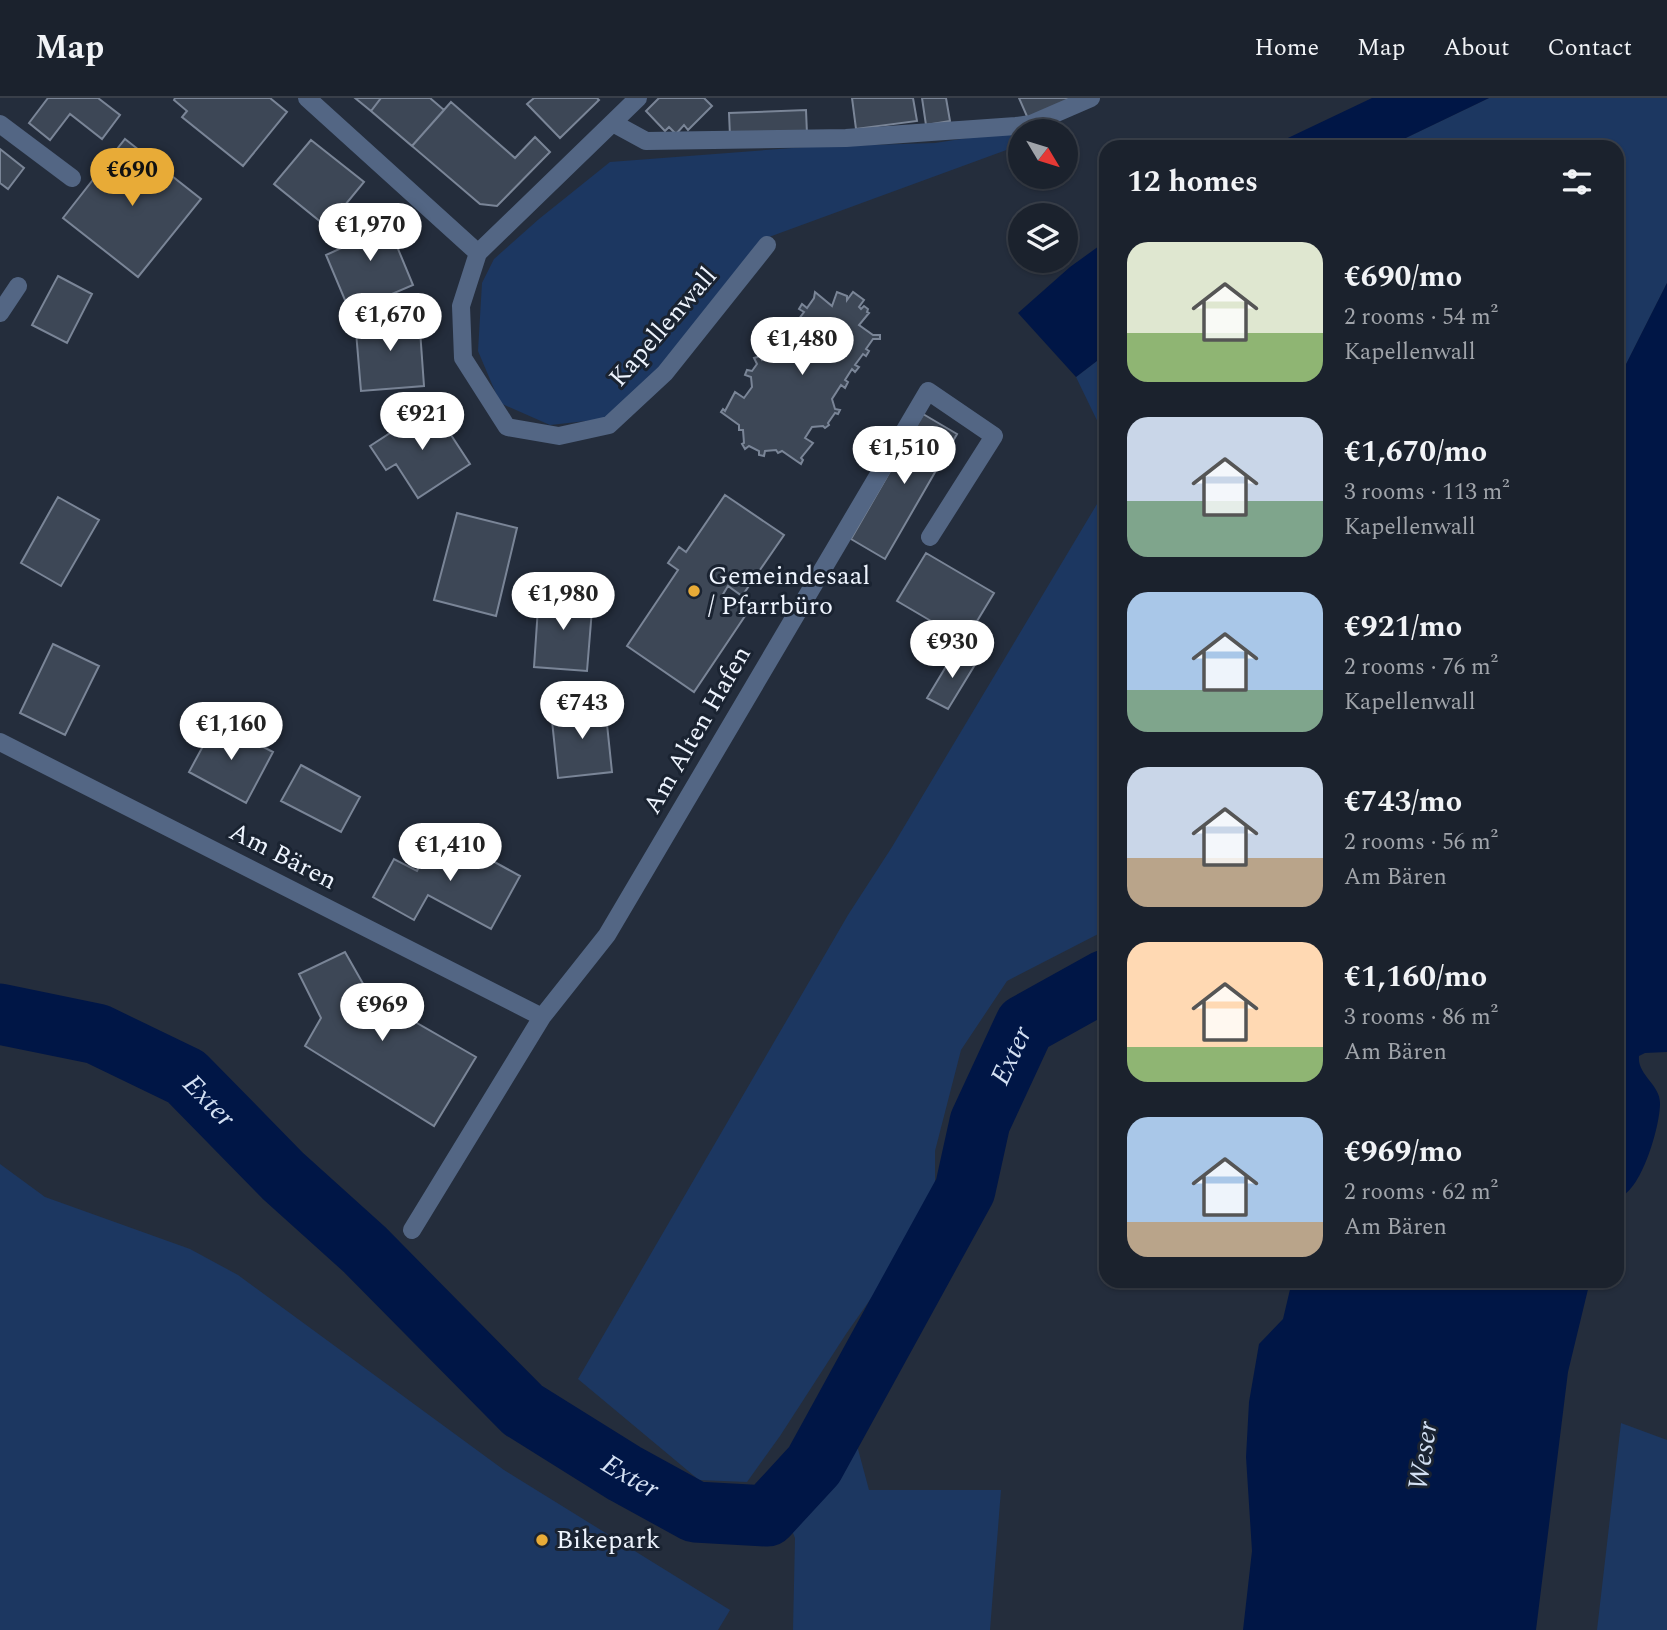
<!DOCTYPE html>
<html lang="en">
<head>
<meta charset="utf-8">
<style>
	:root { --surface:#1b222d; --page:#282f39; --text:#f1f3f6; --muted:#a0a4aa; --line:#393f49; --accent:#e8ab37 }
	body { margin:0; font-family:Spectral,serif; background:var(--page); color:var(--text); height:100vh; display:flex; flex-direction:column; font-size:26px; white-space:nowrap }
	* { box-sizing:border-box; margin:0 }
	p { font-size:23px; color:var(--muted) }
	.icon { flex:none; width:38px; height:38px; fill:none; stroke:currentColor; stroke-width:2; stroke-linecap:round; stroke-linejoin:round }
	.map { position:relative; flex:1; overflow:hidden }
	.details { position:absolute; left:1099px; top:42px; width:525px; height:1148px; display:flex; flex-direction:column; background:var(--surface); border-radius:21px; box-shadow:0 2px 5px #0004,0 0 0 2px var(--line) }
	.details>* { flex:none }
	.needle { width:46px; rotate:128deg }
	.tools { position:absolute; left:1008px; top:21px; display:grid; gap:14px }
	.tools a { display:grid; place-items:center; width:70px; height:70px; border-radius:50%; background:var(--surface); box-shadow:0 2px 5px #0004,0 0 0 2px var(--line); font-size:35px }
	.price { position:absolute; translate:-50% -60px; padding:0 16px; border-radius:24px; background:#fff; color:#222; font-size:23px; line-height:46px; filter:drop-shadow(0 2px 4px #0008) }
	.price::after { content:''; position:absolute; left:50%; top:42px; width:21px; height:16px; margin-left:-10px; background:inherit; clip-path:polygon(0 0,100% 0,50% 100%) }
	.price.selected { background:var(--accent); color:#111 }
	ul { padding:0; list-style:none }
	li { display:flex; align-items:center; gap:21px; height:175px; padding:0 28px }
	li span { display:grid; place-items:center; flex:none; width:196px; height:140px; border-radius:21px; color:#555 }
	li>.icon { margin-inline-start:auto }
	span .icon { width:84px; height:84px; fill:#fffc; stroke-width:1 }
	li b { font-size:30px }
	h2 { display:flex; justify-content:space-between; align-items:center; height:84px; padding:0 28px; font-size:30px }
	header { display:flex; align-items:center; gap:42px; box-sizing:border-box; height:98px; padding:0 35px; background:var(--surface); border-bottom:2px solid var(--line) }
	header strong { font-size:33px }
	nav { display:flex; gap:38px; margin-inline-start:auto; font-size:24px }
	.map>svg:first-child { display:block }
</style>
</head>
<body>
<header>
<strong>Map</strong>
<nav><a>Home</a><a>Map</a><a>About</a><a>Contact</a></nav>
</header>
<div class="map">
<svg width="1667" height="1532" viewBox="0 0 1667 1532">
	<rect width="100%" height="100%" fill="#242d3c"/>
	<path fill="#1c3761" d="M 1489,0 L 1667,0 L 1667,185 L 1617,284 L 1617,49 L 1387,49 Z
		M 1058,26 L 1059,33 L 1020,33 L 1020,47 L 769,139 L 660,274 L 605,321 L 550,327 L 500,305 L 478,253 L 482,185 L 494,161 L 539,121 L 610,64 L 806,49 L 935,45 Z
		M 1106,256 L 1106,341 L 1076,279 Z
		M 1106,391 L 1106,832 L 1007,883 L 961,952 L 935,1053 L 935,1109 L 846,1236 L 780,1338 L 747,1384 L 699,1382 L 578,1281 L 848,817 L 892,749 Z
		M 0,1066 L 45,1099 L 190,1151 L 238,1177 L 504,1372 L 730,1512 L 718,1532 L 0,1532 Z
		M 851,1325 L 869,1392 L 1001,1392 L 990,1532 L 793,1532 L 795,1440 L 787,1420 Z
		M 1621,1325 L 1667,1342 L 1667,1532 L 1597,1532 Z"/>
	<path fill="#001646" d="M 1372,0 L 1489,0 L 1387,49 L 1269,49 Z
		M 1106,143 L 1106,256 L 1076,279 L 1018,215 L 1070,169 Z
		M 1667,185 L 1667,954 L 1645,955 L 1639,958 C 1637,977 1661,987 1660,1006 C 1660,1028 1641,1096 1617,1100 L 1617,284 Z
		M 1292,1183 L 1590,1183 L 1568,1274 L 1536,1532 L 1243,1532 L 1252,1453 L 1246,1359 L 1249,1304 L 1259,1246 L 1283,1221 Z"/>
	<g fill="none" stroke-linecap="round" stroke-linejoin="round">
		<path stroke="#001646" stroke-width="61" id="s1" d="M 0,916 L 97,936 L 186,979 L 283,1078 L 365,1152 L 523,1312 L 624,1375 L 695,1414 L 767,1418 L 814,1367 L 965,1092 L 980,1024 L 1025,927 L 1106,882"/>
	</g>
	<path fill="#3d4756" stroke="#7a8597" stroke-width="2" d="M 48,0 L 98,0 L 120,17 L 102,41 L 70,16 L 50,42 L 29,25 Z
		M 175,0 L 270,0 L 287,14 L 243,68 L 182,19 L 187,13 L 174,2 Z
		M 355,0 L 381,0 L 371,13 Z
		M 381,0 L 430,0 L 444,12 L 412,48 L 371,13 Z
		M 534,0 L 597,0 L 599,2 L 560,40 L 527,6 Z
		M 659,0 L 704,0 L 712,8 L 688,32 L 684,27 L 676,36 L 669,29 L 665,33 L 646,13 Z
		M 852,0 L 913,0 L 917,23 L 856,31 Z
		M 922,0 L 946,0 L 950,23 L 926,27 Z
		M 1019,0 L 1084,0 L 1029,23 Z
		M 451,4 L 515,60 L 535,39 L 550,54 L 497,108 L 480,106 L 412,48 Z
		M 806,12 L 807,36 L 730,38 L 729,15 Z
		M 125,41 L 201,101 L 138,179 L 63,120 Z
		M 311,42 L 364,84 L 327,129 L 274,86 Z
		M 0,51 L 24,70 L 8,91 L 0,85 Z
		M 381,110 L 413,187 L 350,214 L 326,157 L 359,142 L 351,123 Z
		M 58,178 L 92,196 L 67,245 L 32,227 Z
		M 815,194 L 832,208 L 837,194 L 847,198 L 847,202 L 853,194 L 864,202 L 859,209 L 861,211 L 864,208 L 868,211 L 867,214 L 869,215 L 859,227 L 873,237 L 880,237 L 880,241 L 873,241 L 866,251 L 869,253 L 866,258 L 863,256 L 855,267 L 859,269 L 855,274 L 852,271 L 845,282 L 848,284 L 845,290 L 841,287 L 832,301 L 835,311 L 840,312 L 838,316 L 835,315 L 828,325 L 829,327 L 825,330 L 823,328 L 812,329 L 805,340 L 813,345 L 801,360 L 803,362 L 801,366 L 782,353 L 778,355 L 776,352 L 765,353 L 764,358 L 759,357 L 759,353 L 749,348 L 745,351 L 742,346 L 744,345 L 743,332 L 739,332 L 739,327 L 721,314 L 723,311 L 725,313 L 735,294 L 744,300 L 752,289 L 751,279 L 745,277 L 747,272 L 752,273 L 757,266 L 754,260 L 761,258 L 762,262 L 773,260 L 781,247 L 777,244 L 781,239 L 785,242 L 793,231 L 788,227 L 791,223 L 795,226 L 804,214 L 799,211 L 802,206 L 807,210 L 814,200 Z
		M 419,218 L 424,288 L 361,293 L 355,222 Z
		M 432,308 L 470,366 L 418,400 L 396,366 L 386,372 L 370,348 Z
		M 923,316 L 957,336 L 885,461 L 851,441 Z
		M 725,397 L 784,437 L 742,498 L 728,488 L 722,498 L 747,515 L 694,594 L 627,548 L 678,472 L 668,465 L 679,449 L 686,454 Z
		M 58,399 L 99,422 L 61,488 L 21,465 Z
		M 457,415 L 517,430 L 496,518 L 434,502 Z
		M 926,455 L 994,495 L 965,543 L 897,503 Z
		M 539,495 L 593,499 L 587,573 L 534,569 Z
		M 53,546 L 99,568 L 65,637 L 20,615 Z
		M 956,552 L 976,565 L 948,611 L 927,600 Z
		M 605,607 L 612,674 L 558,680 L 551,613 Z
		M 216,624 L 273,654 L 246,705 L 189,674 Z
		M 301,667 L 360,699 L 341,734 L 281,703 Z
		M 438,733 L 520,778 L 491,831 L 428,797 L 414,822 L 373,799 L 394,761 L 417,773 Z
		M 345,854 L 370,898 L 476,959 L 434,1028 L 305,948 L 321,920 L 299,876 Z"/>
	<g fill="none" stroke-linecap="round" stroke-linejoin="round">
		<path stroke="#536684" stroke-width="18" d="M 307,0 L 478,155
			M 638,0 L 478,155 L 461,208 L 463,260 L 507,329 L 559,338 L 609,327 L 665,275 L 767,147
			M 613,25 L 646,43 L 846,40 L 1016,28 L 1031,26 L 1091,0
			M 0,26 L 72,80
			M 0,215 L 18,188
			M 0,644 L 542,919
			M 412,1132 L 542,919 L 607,837 L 928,293 L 994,338 L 930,439"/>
	</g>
	<g fill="#e8ab37" stroke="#1a2331" stroke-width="2.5">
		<circle cx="694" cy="493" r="7"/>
		<circle cx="542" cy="1442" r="7"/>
	</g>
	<g text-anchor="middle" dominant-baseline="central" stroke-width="6" stroke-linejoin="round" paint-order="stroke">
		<g font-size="26" fill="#eef4fe" stroke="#1a2331">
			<text transform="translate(663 229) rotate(-49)">Kapellenwall</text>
			<text transform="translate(697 632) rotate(-60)">Am Alten Hafen</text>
			<text transform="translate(283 758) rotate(27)">Am Bären</text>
		</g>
		<g font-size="26" fill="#eef4fe" stroke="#1a2331" text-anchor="start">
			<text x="708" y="478">Gemeindesaal<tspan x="708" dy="30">/ Pfarrbüro</tspan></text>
			<text x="556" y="1442">Bikepark</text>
		</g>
		<g font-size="28" font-style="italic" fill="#d3e0f3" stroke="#1a2331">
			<text stroke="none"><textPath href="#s1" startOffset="1470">Exter</textPath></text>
			<text stroke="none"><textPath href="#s1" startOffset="231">Exter</textPath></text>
			<text transform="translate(1423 1358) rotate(-81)">Weser</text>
			<text stroke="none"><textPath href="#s1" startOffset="798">Exter</textPath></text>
		</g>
	</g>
</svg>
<div class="tools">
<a><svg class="needle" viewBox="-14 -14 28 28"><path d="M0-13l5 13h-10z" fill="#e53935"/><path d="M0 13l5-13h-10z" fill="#a0a4aa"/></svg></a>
<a><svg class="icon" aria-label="layers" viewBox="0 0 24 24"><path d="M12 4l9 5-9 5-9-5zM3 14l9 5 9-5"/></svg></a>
</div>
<b class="price selected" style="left:132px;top:110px">€690</b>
<b class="price" style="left:370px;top:165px">€1,970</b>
<b class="price" style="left:390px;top:255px">€1,670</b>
<b class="price" style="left:802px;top:279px">€1,480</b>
<b class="price" style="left:422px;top:354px">€921</b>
<b class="price" style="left:904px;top:388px">€1,510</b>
<b class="price" style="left:563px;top:534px">€1,980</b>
<b class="price" style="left:952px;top:582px">€930</b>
<b class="price" style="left:582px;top:643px">€743</b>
<b class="price" style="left:231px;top:664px">€1,160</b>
<b class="price" style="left:450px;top:785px">€1,410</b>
<b class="price" style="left:382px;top:945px">€969</b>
<section class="details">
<h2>12 homes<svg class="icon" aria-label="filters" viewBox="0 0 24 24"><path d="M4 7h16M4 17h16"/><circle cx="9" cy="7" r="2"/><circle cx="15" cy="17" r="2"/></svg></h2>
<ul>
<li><span style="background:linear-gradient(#dfe7d0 65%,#8fb573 0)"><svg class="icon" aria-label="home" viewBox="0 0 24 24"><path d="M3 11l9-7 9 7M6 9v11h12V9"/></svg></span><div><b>€690/mo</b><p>2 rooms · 54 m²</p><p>Kapellenwall</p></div></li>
<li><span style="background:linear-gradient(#c9d6e8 60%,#7fa58c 0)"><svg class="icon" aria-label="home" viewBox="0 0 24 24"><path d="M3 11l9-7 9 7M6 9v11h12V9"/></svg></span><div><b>€1,670/mo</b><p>3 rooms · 113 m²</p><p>Kapellenwall</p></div></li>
<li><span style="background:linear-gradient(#a9c7e8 70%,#7fa58c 0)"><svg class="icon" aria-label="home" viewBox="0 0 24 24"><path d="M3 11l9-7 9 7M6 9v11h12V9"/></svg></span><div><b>€921/mo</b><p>2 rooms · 76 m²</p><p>Kapellenwall</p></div></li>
<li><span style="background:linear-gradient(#c9d6e8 65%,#b9a48a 0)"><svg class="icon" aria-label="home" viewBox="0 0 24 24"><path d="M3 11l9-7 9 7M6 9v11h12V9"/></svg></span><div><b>€743/mo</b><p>2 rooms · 56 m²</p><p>Am Bären</p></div></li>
<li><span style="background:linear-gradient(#ffd9b3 75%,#8fb573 0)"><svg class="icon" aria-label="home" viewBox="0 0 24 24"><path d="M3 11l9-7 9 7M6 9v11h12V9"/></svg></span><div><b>€1,160/mo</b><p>3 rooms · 86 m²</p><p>Am Bären</p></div></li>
<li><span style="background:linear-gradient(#a9c7e8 75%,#b9a48a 0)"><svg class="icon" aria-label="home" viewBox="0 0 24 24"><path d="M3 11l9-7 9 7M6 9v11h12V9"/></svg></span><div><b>€969/mo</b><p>2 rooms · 62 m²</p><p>Am Bären</p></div></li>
</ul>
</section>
</div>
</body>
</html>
